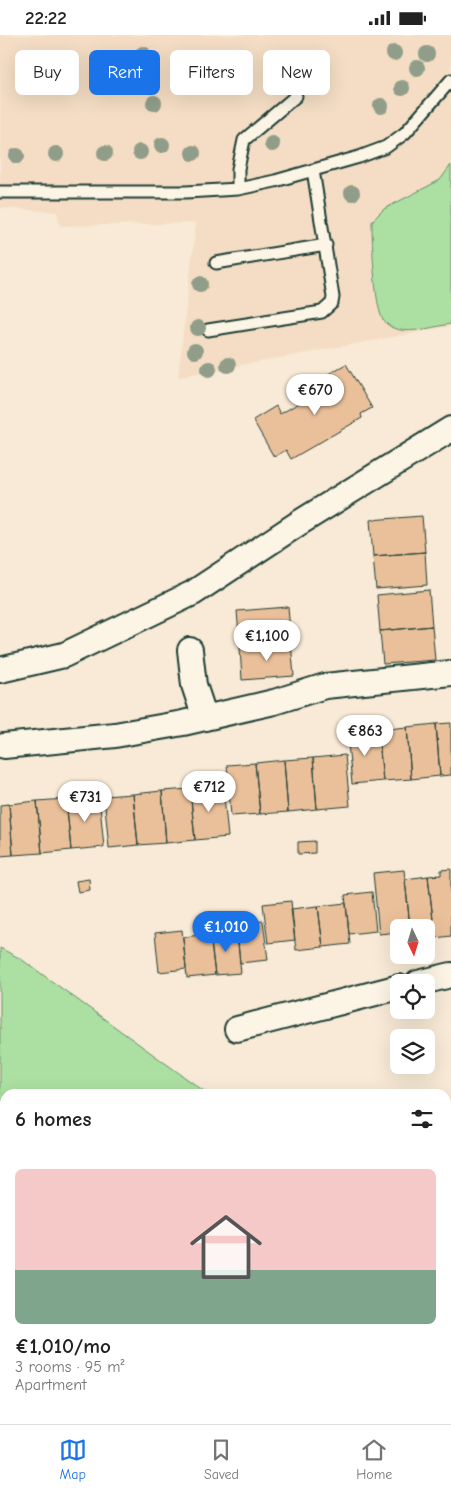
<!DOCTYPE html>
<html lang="en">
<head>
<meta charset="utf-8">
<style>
	:root { --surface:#fff; --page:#f6f6f6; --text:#222; --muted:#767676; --line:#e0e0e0; --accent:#1a73e8 }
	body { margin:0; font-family:"Comic Neue",sans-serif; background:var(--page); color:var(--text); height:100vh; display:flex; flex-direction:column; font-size:19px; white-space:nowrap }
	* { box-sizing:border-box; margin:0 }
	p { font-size:16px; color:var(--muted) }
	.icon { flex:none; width:28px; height:28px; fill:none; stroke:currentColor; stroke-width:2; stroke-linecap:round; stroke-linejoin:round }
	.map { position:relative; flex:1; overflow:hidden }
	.sheet { position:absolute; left:0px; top:1054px; width:451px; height:336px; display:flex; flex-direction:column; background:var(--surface); border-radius:15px 15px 0 0; box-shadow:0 5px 20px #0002 }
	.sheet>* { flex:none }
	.hud { position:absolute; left:15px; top:15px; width:421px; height:45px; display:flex; gap:10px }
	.needle { width:32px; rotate:176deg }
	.buttons { position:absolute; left:390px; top:884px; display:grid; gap:10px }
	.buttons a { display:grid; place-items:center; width:45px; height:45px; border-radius:8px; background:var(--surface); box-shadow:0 5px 20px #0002; font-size:25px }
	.price { position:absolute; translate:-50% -42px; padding:0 11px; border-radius:18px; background:#fff; color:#222; font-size:16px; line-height:32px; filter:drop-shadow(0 1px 2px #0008) }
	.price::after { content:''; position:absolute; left:50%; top:30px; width:15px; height:11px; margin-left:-8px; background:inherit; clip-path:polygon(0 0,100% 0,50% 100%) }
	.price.on { background:var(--accent); color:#fff }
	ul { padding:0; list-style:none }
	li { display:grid; align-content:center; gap:10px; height:265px; padding:0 15px }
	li+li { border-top:1px solid var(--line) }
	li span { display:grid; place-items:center; height:155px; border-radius:8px; color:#555 }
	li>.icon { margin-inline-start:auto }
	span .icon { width:90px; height:90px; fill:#fffc; stroke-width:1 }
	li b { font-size:21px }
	h2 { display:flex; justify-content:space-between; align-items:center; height:60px; padding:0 15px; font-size:21px }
	.tag { padding:0 18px; border-radius:8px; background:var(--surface); box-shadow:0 5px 20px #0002; font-size:18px; line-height:45px }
	.tag.on { background:var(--accent); color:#fff }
	.status { display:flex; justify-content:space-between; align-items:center; height:35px; padding:0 25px; background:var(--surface); direction:ltr }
	.status svg { height:14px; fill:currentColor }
	.tabs { display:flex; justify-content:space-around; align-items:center; height:70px; border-top:1px solid var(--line); background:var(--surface); font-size:14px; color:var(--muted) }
	.tabs a { display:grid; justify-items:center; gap:2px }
	.tabs .on { color:var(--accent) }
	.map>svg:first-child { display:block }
</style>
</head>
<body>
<div class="status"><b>22:22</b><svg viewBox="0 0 49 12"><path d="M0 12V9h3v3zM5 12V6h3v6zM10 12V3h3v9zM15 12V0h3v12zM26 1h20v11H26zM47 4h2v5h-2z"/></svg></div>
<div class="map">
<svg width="451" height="1389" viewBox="0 0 451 1389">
	<rect width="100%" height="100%" fill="#f8ead6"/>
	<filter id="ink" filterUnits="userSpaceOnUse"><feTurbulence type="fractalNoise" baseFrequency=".02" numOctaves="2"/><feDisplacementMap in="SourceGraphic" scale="10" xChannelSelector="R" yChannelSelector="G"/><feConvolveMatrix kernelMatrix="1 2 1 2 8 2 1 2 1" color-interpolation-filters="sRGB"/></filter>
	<g filter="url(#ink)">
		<path fill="#f4ddc4" d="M 0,0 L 451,0 L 451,291 L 178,342 L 196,188 L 60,191 L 57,177 L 0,173 Z"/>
		<path fill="#ace0a2" stroke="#668e6b" d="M 451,130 L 451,289 C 434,291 410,300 393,293 C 390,292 384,287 382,283 C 374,265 372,207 372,186 L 384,174 L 440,145 Z
			M 0,913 L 21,924 L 208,1059 L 5,1059 L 5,1385 L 446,1385 L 446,1230 L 451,1234 L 451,1389 L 0,1389 Z"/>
		<path fill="#eac09a" stroke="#1f3d34" d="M 346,329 L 372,373 L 361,379 L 362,383 L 291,424 L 286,415 L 274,422 L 253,385 L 276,371 L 280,379 L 329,351 L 323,342 Z
			M 422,481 L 425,517 L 373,521 L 370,485 Z
			M 425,517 L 427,550 L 376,554 L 373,521 Z
			M 429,555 L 432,591 L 380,596 L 377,560 Z
			M 288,572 L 291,608 L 240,612 L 237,576 Z
			M 432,591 L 435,625 L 383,629 L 380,596 Z
			M 291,608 L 294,641 L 242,645 L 240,612 Z
			M 451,688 L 451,740 L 440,741 L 436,689 Z
			M 436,689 L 440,741 L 411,744 L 407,692 Z
			M 407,692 L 411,744 L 383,746 L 378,695 Z
			M 378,695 L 383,746 L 352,749 L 347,698 Z
			M 345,720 L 350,771 L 317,774 L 313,723 Z
			M 313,723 L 317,774 L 288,777 L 284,725 Z
			M 284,725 L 288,777 L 260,779 L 255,728 Z
			M 255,728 L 260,779 L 231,781 L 227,730 Z
			M 223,751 L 228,802 L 195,805 L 190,754 Z
			M 190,754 L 195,805 L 166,808 L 162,756 Z
			M 162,756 L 166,808 L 138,810 L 133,759 Z
			M 133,759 L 138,810 L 109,813 L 104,761 Z
			M 99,761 L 104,812 L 71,815 L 66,764 Z
			M 66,764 L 71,815 L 42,818 L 37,766 Z
			M 37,766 L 42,818 L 13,820 L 9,769 Z
			M 9,769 L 13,820 L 0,821 L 0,770 Z
			M 315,806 L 315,818 L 298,819 L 298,807 Z
			M 451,834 L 451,901 L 435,903 L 428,841 L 441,840 L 441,835 Z
			M 404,835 L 410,892 L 399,892 L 399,897 L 379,899 L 373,838 Z
			M 428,841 L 434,893 L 410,892 L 405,844 Z
			M 89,844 L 90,855 L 78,857 L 76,846 Z
			M 372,857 L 376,896 L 349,899 L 345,860 Z
			M 291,866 L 295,905 L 268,908 L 263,869 Z
			M 346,868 L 350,909 L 323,912 L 318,871 Z
			M 318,871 L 323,912 L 296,915 L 291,874 Z
			M 263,886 L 268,925 L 240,928 L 236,889 Z
			M 182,895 L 186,934 L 159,937 L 155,898 Z
			M 237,897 L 241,938 L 215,940 L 210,899 Z
			M 210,899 L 215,940 L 187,943 L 183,902 Z"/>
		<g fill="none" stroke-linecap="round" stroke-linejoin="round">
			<g stroke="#1f3d34" stroke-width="15">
				<path id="lane" d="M 238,154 L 238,134 L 244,105 L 296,61
					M 0,157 L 186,157 L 238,154 L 275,146 L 359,122 L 386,112 L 405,98 L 451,45
					M 216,228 L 326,210
					M 208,295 L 322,277 L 332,268 L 333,262 L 313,135"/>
			</g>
			<g stroke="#1f3d34" stroke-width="28">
				<path id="street" d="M 190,615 L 194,650 L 205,683
					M 0,635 L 64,620 L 193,558 L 299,488 L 451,394
					M 4,711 L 115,700 L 183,688 L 274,667 L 325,651 L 451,638
					M 418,948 L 451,940
					M 237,994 L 399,952"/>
			</g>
			<use href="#lane" stroke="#fcf5e5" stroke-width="11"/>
			<use href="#street" stroke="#fcf5e5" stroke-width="24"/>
		</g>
		<g fill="#909d89">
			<circle cx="394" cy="18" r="8"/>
			<circle cx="143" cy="19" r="8"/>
			<circle cx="427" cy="19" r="8"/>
			<circle cx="417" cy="33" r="8"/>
			<circle cx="402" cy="53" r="8"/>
			<circle cx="154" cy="68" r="8"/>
			<circle cx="381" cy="71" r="8"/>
			<circle cx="272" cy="109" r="8"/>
			<circle cx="162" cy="110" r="8"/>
			<circle cx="140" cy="117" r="8"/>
			<circle cx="105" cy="118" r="8"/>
			<circle cx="193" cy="118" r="8"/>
			<circle cx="56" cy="119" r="8"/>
			<circle cx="17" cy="121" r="8"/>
			<circle cx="352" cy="158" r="8"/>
			<circle cx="200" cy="249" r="8"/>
			<circle cx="198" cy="293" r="8"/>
			<circle cx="195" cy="316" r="8"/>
			<circle cx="228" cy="330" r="8"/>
			<circle cx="209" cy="334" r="8"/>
		</g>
	</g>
</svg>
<div class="buttons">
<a><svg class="needle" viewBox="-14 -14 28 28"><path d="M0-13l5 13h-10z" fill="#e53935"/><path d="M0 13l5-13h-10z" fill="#767676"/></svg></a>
<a><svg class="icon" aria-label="locate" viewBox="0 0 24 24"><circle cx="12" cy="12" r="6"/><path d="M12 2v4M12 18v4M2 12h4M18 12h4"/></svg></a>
<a><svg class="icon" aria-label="layers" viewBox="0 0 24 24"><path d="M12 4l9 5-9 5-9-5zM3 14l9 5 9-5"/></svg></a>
</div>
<b class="price" style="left:315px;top:381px">€670</b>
<b class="price" style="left:267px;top:627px">€1,100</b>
<b class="price" style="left:365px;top:722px">€863</b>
<b class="price" style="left:209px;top:778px">€712</b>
<b class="price" style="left:85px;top:788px">€731</b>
<b class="price on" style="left:226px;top:918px">€1,010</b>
<div class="hud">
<a class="tag">Buy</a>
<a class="tag on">Rent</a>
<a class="tag">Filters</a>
<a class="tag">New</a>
</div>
<section class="sheet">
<h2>6 homes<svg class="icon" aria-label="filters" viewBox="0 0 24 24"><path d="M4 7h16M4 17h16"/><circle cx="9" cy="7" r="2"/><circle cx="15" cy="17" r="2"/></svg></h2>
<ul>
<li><span style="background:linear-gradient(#f6c9c9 65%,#7fa58c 0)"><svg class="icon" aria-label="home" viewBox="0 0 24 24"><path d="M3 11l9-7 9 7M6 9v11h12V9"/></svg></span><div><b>€1,010/mo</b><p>3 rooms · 95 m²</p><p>Apartment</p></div></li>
</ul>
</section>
</div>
<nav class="tabs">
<a class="on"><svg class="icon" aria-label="map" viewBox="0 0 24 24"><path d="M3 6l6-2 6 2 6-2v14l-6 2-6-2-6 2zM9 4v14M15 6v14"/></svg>Map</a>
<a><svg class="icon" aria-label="saved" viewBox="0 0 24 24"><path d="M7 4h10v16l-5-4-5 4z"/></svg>Saved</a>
<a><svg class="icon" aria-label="home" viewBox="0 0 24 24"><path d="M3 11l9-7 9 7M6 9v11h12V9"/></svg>Home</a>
</nav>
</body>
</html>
